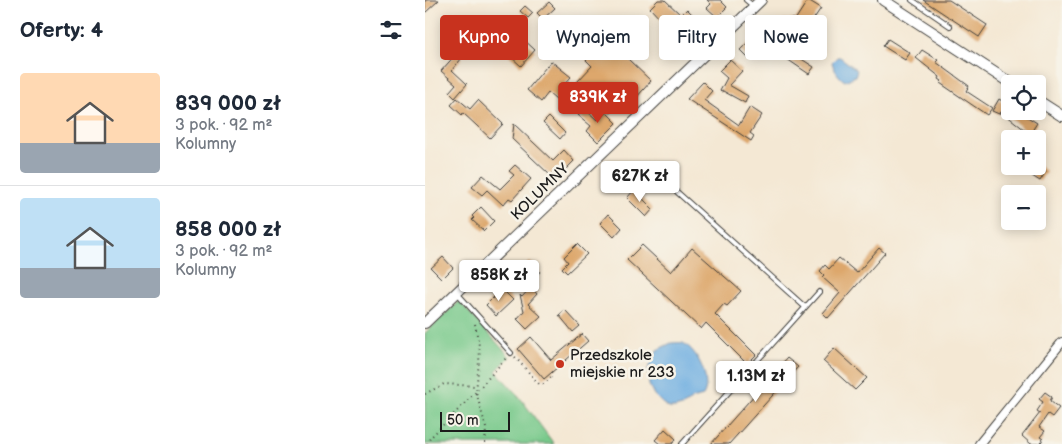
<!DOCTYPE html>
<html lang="pl">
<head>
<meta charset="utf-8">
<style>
	:root { --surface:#fff; --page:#f2f2f3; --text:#1f2937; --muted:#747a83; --line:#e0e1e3; --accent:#c8321e }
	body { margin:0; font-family:"Balsamiq Sans",sans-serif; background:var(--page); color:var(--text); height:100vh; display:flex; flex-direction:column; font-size:19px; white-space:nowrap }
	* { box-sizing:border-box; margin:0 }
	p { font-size:16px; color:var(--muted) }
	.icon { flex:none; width:28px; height:28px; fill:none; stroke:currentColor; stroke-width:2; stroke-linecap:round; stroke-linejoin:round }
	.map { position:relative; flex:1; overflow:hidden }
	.panel { display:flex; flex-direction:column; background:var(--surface); width:425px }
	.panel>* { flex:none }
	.guide { position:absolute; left:15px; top:15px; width:475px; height:45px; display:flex; gap:10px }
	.controls { position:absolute; left:576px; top:75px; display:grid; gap:10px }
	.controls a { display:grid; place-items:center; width:45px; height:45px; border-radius:5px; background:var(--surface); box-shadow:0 2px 12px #0003; font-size:25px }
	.scale { position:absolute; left:15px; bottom:12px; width:70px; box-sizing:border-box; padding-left:5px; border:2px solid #1c1c1c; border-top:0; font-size:14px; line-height:18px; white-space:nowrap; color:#1c1c1c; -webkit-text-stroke:4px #f7f3e8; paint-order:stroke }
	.price { position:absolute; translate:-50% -42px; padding:0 11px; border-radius:5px; background:#fff; color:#222; font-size:16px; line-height:32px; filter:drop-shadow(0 1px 2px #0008) }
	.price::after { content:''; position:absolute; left:50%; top:30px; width:15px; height:11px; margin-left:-8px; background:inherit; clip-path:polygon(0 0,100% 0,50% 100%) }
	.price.selected { background:var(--accent); color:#fff }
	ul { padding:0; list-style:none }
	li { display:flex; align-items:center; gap:15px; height:125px; padding:0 20px }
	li+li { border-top:1px solid var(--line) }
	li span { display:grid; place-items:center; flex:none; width:140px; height:100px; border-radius:5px; color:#555 }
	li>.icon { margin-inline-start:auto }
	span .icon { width:60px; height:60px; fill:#fffc; stroke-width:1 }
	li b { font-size:21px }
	h2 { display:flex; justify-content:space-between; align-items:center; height:60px; padding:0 20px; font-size:21px }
	.pill { padding:0 18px; border-radius:5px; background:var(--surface); box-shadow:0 2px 12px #0003; font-size:18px; line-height:45px }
	.pill.selected { background:var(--accent); color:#fff }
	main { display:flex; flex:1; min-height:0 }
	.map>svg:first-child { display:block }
</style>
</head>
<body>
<main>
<section class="panel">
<h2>Oferty: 4<svg class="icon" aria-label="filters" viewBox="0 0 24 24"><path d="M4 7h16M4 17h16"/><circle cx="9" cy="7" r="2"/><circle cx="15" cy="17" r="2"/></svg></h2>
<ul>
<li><span style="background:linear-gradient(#ffd9b3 70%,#9aa5b1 0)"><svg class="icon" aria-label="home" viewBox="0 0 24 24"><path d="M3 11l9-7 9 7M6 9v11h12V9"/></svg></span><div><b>839 000 zł</b><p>3 pok. · 92 m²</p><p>Kolumny</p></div></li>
<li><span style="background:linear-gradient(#bfe0f5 70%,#9aa5b1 0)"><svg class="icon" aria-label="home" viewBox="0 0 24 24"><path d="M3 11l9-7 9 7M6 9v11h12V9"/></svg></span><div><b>858 000 zł</b><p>3 pok. · 92 m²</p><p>Kolumny</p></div></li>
</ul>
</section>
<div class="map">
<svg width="637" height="444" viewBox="0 0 637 444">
	<rect width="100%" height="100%" fill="#f7f3e8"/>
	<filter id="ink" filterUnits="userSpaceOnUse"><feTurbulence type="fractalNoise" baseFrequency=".02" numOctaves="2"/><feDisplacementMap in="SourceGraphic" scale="10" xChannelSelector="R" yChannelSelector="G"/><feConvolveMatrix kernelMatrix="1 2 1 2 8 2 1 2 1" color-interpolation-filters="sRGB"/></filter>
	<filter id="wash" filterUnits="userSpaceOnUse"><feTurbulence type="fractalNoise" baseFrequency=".0096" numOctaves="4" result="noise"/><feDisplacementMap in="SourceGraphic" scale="20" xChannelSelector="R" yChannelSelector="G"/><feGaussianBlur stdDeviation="1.12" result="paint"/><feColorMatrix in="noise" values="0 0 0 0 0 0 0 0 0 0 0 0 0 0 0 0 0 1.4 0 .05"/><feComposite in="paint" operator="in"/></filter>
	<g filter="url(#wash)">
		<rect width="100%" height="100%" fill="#f4e8d4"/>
		<path fill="#78c98b" stroke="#4a7254" d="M 34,301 L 85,357 L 71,371 L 96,399 L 129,444 L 0,444 L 0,333 Z"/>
		<path fill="#6dade1" stroke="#44647e" d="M 412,57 L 415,57 L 432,70 L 430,76 L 420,81 C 414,78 408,68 407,62 Z
			M 246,343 C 250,343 254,342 258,343 C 273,350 287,382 278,396 L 267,399 L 260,405 L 250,408 L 244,408 L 237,403 L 229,395 L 224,385 L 223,369 L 232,350 Z"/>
		<g id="blocks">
			<path fill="#dda76c" d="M 0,0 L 14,0 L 0,13 Z
				M 233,0 L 240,0 L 256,15 L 262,9 L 277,24 L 271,30 L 278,38 L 262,55 L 248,40 L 256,33 L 240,16 L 236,20 L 225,8 Z
				M 282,0 L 295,0 L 302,7 L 292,17 L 282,8 L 286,4 Z
				M 383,0 L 396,8 L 382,29 L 386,33 L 384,37 L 393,43 L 388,50 L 360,32 L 350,42 L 389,67 L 384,74 L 340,44 L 324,59 L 315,50 L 343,23 L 349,31 L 359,19 L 365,20 L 366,18 L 370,20 Z
				M 498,0 L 524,0 L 562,25 L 554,37 Z
				M 124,2 L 130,8 L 118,19 L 112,13 Z
				M 100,6 L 108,13 L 103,18 L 95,11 Z
				M 57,16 L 74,31 L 81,23 L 110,50 L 96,66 L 73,45 L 65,47 L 58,41 L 61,32 Z
				M 181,38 L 226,81 L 203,107 L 197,101 L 186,113 L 152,82 L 167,66 L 161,60 Z
				M 463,39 L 485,53 L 480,60 L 458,46 Z
				M 497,50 L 513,60 L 511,62 L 544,86 L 541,91 L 567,108 L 562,115 L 515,83 L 517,81 L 514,79 L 515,77 L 491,58 Z
				M 32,53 L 37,58 L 27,70 L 42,84 L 30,98 L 24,92 L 31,84 L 16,71 Z
				M 305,60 L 317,71 L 304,85 L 323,96 L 320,103 L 298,91 L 296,92 L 295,91 L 302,78 L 294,71 Z
				M 126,61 L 146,77 L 135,89 L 138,92 L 131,100 L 123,93 L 116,102 L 102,90 Z
				M 278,82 L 287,91 L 279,100 L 314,125 L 325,107 L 337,115 L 325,133 L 329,136 L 326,141 L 262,99 Z
				M 32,98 L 45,109 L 53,100 L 78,124 L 65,138 L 38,113 L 37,115 L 26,105 Z
				M 574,99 L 585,106 L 585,111 L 593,111 L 612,123 L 605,134 L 581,115 L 575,112 L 574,114 L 567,111 Z
				M 159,108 L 172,120 L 181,112 L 192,123 L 173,142 L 162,131 L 166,126 L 153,115 Z
				M 124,117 L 140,133 L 135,139 L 118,123 Z
				M 89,124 L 128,161 L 139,150 L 149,161 L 139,171 L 135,167 L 125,175 L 87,139 Z
				M 90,165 L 106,179 L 87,200 L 84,198 L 78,205 L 62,190 L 57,195 L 47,187 L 58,175 L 75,189 L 89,175 L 84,171 Z
				M 614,166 L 621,171 L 615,181 L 607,176 Z
				M 209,190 L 228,209 L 221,217 L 202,198 Z
				M 56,207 L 69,221 L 59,231 L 47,220 L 49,218 L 47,216 Z
				M 183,214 L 197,228 L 189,237 L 175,223 Z
				M 152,244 L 162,254 L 142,273 L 137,268 L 143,262 L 139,257 Z
				M 217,245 L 246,272 L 267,248 L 316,291 L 302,306 L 299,304 L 290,314 L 331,355 L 322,364 L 281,323 L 276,329 L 202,260 Z
				M 454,248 L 460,253 L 403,318 L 398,313 L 415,293 L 397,277 L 399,275 L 395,271 L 400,265 L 404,269 L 414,258 L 432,273 Z
				M 18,257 L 28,268 L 17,279 L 6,268 Z
				M 104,261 L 115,272 L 98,288 L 88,278 Z
				M 106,287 L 112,294 L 103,304 L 116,316 L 102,329 L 92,319 L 99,311 L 95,295 L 97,297 Z
				M 77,289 L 88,300 L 71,316 L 61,305 Z
				M 140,310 L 155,326 L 148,332 L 134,315 Z
				M 157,334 L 163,341 L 119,379 L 93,349 L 106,337 L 126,360 Z
				M 409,348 L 442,378 L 430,390 L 398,361 Z
				M 362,358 L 373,367 L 304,444 L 286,444 Z
				M 620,392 L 627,397 L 625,401 L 634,408 L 627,417 L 623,414 L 614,427 L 620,431 L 615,437 L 618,439 L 615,444 L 606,444 L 597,436 L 615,413 L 612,411 L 618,402 L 614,399 Z
				M 240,429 L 251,439 L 247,444 L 235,444 L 230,440 Z"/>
		</g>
	</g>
	<g filter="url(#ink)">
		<use href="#blocks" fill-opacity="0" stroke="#3c3b38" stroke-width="1"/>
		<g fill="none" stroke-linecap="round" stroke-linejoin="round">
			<g stroke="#3c3b38" stroke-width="6">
				<path id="service" d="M 321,0 L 327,5
					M 487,0 L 525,26
					M 252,192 L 380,307
					M 33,294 L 86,353
					M 257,444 L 394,292"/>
			</g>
			<g stroke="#3c3b38" stroke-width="10">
				<path id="minor" d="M 554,444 L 637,342"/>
			</g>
			<g stroke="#3c3b38" stroke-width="12">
				<path id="tertiary" d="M 458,0 L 587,84
					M 612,100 L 637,116
					M 0,323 L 336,0"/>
			</g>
			<path stroke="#3c3b38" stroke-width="2" stroke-dasharray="1 4" stroke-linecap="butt" d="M 50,324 L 55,351 L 51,392 L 61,428 L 60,444
				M 90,357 L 114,384 L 119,384 L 128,375
				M 0,394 L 19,384 L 50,386
				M 2,444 L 5,438 L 51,392 L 81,358"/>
			<use href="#service" stroke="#fff" stroke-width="4"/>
			<use href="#minor" stroke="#fff" stroke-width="8"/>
			<use href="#tertiary" stroke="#fff" stroke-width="10"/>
		</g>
	</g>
	<circle fill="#c8321e" stroke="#f7f3e8" stroke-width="2" cx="135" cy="364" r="5"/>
	<g text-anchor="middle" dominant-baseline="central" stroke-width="5" stroke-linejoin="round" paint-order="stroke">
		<g font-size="15" fill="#1c1c1c" stroke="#f7f3e8">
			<text transform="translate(115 192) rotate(-44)">KOLUMNY</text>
		</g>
		<g font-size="15" fill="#1c1c1c" stroke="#f7f3e8" text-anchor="start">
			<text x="145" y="355">Przedszkole<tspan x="145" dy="17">miejskie nr 233</tspan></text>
		</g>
	</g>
</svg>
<div class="controls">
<a><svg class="icon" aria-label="locate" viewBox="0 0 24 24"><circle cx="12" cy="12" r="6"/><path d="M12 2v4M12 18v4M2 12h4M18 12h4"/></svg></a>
<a>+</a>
<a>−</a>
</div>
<div class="scale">50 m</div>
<b class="price selected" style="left:173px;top:124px">839K zł</b>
<b class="price" style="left:215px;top:203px">627K zł</b>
<b class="price" style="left:74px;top:302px">858K zł</b>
<b class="price" style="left:331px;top:403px">1.13M zł</b>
<div class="guide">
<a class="pill selected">Kupno</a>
<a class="pill">Wynajem</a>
<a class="pill">Filtry</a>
<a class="pill">Nowe</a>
</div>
</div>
</main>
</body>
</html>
